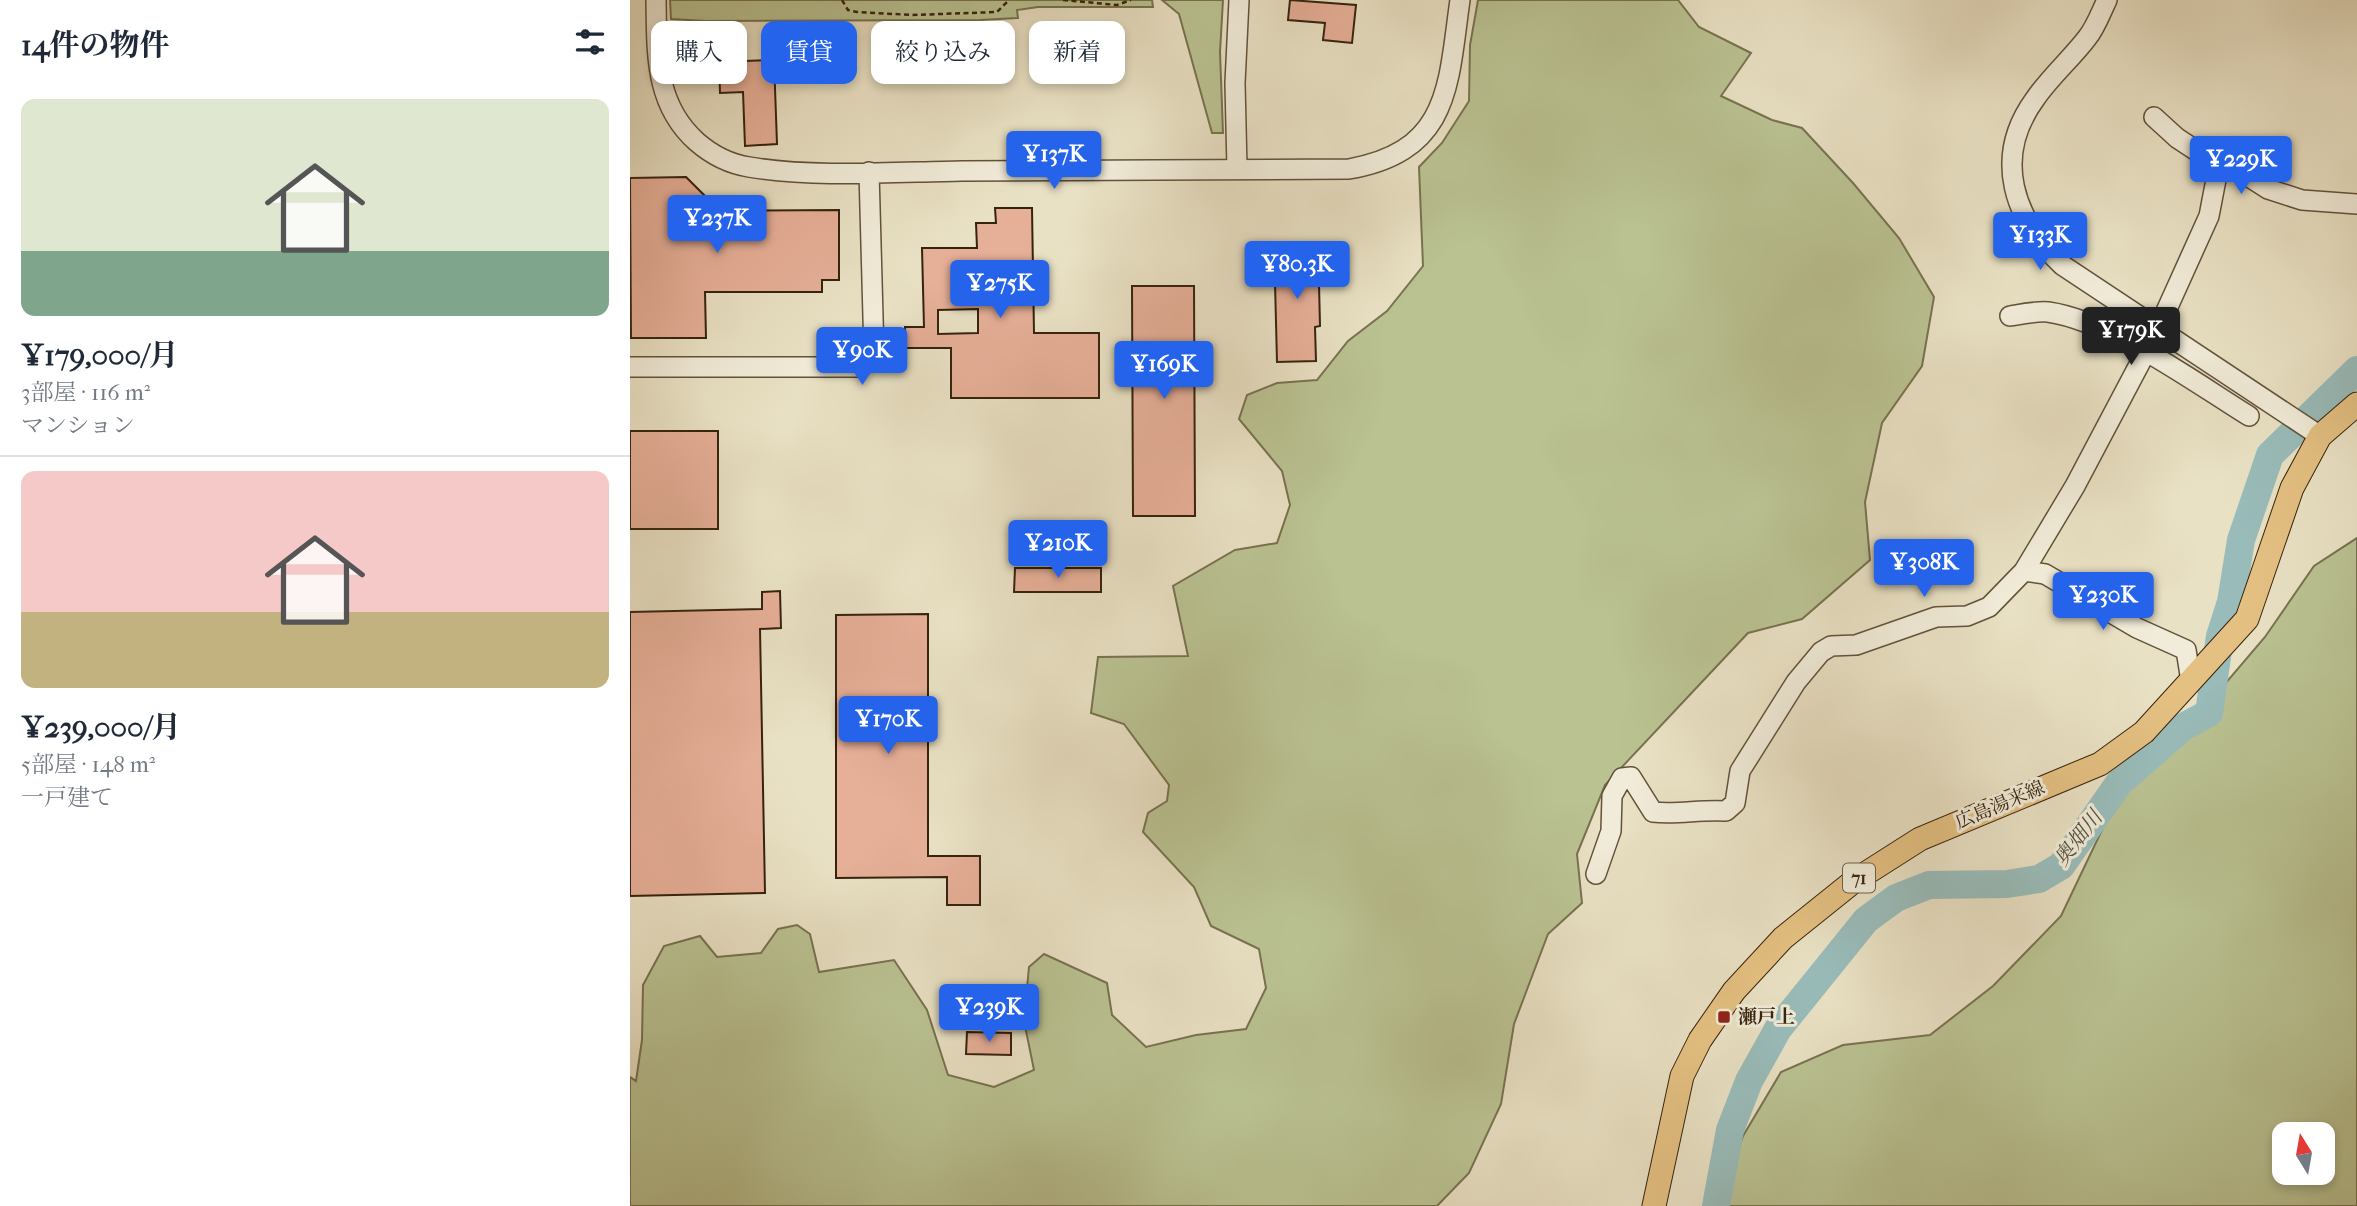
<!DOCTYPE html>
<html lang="ja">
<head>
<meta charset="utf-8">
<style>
	:root { --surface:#fff; --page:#f2f2f3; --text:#1f2937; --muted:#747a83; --line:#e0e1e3; --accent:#2563eb }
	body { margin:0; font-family:"IM FELL French Canon","Noto Serif JP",serif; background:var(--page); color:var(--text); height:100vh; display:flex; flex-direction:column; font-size:26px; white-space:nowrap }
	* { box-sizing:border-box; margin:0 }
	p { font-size:23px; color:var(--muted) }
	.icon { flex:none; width:38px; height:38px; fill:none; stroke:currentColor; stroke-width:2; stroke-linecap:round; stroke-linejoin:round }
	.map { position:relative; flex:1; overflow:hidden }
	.details { display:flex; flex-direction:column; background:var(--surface); width:630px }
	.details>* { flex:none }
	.banner { position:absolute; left:21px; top:21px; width:665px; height:63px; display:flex; gap:14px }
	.needle { width:46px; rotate:349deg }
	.buttons { position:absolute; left:1642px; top:1122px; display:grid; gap:14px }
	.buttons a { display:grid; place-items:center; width:63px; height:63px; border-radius:14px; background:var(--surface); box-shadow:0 4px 10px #0003; font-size:35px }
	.price { position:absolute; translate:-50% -60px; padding:0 16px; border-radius:7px; background:var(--accent); color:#fff; font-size:23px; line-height:46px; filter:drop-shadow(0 2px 4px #0008) }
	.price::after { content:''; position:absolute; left:50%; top:42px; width:21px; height:16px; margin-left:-10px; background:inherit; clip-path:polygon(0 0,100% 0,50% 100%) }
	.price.on { background:#222; color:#fff }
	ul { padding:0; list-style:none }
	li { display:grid; align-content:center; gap:14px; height:371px; padding:0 21px }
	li+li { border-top:2px solid var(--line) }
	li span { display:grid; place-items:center; height:217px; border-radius:14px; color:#555 }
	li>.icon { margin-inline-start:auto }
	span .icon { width:126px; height:126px; fill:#fffc; stroke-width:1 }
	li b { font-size:30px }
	h2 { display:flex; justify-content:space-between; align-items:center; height:84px; padding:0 21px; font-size:30px }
	.tag { padding:0 24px; border-radius:14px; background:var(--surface); box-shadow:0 4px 10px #0003; font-size:24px; line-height:63px }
	.tag.on { background:var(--accent); color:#fff }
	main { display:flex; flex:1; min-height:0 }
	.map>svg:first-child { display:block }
</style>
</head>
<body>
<main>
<section class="details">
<h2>14件の物件<svg class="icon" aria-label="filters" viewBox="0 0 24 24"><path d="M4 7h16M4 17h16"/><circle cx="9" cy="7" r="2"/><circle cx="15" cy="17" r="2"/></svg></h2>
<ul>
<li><span style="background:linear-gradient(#dfe7d0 70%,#7fa58c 0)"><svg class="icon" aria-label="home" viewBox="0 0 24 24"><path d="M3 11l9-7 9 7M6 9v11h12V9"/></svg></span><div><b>¥179,000/月</b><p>3部屋 · 116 m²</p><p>マンション</p></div></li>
<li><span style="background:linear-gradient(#f6c9c9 65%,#c2b280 0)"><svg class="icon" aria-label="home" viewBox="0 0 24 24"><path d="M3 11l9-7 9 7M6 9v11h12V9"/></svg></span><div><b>¥239,000/月</b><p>5部屋 · 148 m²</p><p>一戸建て</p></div></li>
</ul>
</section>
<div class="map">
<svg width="1727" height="1206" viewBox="0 0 1727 1206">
	<rect width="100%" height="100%" fill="#e9e1c4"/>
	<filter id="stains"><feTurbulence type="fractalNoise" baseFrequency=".00286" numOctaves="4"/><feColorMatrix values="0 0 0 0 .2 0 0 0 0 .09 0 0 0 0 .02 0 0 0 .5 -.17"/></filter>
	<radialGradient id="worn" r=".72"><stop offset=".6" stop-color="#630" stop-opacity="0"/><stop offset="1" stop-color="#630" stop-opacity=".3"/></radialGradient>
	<path fill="#bac292" stroke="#787250" stroke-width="2" fill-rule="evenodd" d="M 40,0 L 522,0 L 523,7 L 408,7 L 387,10 L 388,18 L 350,20 L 76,21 L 41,19 Z
		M 532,0 L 593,0 L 590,52 L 593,133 L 582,133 L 549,14 Z
		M 848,0 L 1048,0 L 1069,27 L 1121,53 L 1091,96 L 1142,120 L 1172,128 L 1223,183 L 1269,238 L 1304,297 L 1292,366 L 1252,423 L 1235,502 L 1240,560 L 1172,619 L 1118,633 L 975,785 L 947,854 L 952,903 L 918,934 L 884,1024 L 871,1104 L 839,1173 L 807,1206 L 0,1206 L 0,1077 L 6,1081 L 12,1040 L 13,985 L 34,946 L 70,936 L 87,957 L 131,953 L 148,929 L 167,925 L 180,934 L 189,972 L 264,960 L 297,1010 L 318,1075 L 364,1087 L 404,1070 L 394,1021 L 399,967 L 414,954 L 477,983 L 482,1015 L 516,1047 L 566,1035 L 616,1029 L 636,988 L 629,949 L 581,926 L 564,887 L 513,832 L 518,813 L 537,801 L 539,785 L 494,724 L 461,713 L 468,657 L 558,656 L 543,586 L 605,550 L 647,543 L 660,505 L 652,471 L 609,419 L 617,395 L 647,383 L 687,380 L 718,341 L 757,311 L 793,266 L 789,167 L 812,143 L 839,101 L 840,45 Z
		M 1727,538 L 1727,1206 L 1089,1206 L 1113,1136 L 1151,1072 L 1213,1045 L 1300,1035 L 1363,986 L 1431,916 L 1492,788 L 1543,745 L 1635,637 L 1684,566 ZM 1654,1134 L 1692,1134 L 1692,1172 L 1654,1172 Z"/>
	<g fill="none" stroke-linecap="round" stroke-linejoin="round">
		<path stroke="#99bcba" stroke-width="28" d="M 1086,1206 L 1100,1130 L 1119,1081 L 1148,1029 L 1236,920 L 1266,898 L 1299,885 L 1377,884 L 1409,879 L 1431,866 L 1489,783 L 1553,727 L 1579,713 L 1590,636 L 1601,602 L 1611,540 L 1640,455 L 1727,370"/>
	</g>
	<path fill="#e6af98" stroke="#36230d" stroke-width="2" fill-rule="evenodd" d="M 660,0 L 726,5 L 722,43 L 693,40 L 695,23 L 658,20 Z
		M 144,60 L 147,144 L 115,146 L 113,92 L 90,93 L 89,62 Z
		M 56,177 L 75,196 L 75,211 L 209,210 L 209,280 L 192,280 L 192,292 L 75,292 L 76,338 L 1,338 L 0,178 Z
		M 365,208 L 402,208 L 404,333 L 469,333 L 469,398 L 321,398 L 321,348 L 275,348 L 275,327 L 294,327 L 292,248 L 347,248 L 346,223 L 366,223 ZM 348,309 L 348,333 L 308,334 L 308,310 Z
		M 688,242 L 690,326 L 685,327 L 686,361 L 647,362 L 644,243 Z
		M 502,286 L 564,286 L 565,516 L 503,516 Z
		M 0,431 L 88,431 L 88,529 L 0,529 Z
		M 385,568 L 471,568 L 471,592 L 384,592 Z
		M 150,591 L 151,628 L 130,629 L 135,893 L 0,896 L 0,612 L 132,609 L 132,592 Z
		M 298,614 L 298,856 L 350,856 L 350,905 L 317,905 L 317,877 L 206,878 L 206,615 Z
		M 337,1032 L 381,1033 L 381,1055 L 336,1054 Z"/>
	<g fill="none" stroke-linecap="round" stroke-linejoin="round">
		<g stroke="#63523b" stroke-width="22">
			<path id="minor" d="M 26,0 C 27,52 24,104 67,142 C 82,155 100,164 119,167 C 183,178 266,172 332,171 C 461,170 590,170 719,169 C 821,151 818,84 830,0
				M 1477,0 C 1471,12 1466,27 1457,38 C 1441,59 1420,77 1405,99 C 1362,158 1384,219 1432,265 L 1690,436
				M 1524,117 L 1547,138 L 1579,159 L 1613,173 L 1638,189 L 1672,200 L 1727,204
				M 607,169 L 605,83 L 609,0
				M 1380,316 C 1392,314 1406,311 1418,312 C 1481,321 1564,382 1619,416
				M 0,367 L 231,367 L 244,353 L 239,172
				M 1394,571 L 1415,574 L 1507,628 L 1556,650 L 1561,681
				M 966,874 L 981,831 L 982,796 L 992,778 L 1001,777 L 1023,812 C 1047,815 1071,809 1096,811 L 1105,803 L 1110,771 L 1166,682 L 1191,652 L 1201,646 L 1226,645 L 1306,617 L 1337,616 L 1359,607 L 1394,571 L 1445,486 L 1528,329 L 1579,216 L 1589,164"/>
		</g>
		<g stroke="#36230d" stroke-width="25">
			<path id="major" d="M 1024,1206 L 1052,1076 L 1070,1040 L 1104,991 L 1153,938 L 1224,881 L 1290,839 L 1470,764 L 1514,732 L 1617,619 L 1662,488 L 1690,436 L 1727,404"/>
		</g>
		<path stroke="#36230d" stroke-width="2.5" stroke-dasharray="5 3.5" stroke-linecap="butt" d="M 212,0 L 218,10 L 227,12 L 282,15 L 367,12 L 379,0
			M 433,0 L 487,5 L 501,0"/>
		<use href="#minor" stroke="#f1ecd9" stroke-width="19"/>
		<use href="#major" stroke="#e4c082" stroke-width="23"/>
	</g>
	<rect fill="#8f2418" stroke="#f1ecd9" stroke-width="2.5" x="1087" y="1010" width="14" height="14" rx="3.5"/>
	<g text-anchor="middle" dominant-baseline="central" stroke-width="6" stroke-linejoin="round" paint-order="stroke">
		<rect fill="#f1ecd9" stroke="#6e5f4a" stroke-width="2" x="1213" y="863.5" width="32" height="29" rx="5"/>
		<g font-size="18" font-weight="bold" fill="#36230d">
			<text x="1229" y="878">71</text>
		</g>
		<g font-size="19" fill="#36230d" stroke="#f1ecd9">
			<text transform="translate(1370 805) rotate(-23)">広島湯来線</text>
		</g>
		<g font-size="19" font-weight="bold" fill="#36230d" stroke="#f1ecd9" text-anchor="start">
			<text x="1108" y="1017">瀬戸上</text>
		</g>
		<g font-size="21" font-style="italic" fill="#545141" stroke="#f1ecd9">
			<text transform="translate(1448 838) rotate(-52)">奥畑川</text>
		</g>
	</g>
	<rect width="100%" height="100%" filter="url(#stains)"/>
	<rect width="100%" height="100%" fill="url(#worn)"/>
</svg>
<div class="buttons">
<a><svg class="needle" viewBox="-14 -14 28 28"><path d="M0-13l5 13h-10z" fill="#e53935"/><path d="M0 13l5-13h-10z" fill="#747a83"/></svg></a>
</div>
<b class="price" style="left:424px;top:191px">¥137K</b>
<b class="price" style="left:1611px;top:196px">¥229K</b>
<b class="price" style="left:87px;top:255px">¥237K</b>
<b class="price" style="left:1410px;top:272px">¥133K</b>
<b class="price" style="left:667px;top:301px">¥80.3K</b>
<b class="price" style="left:370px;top:320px">¥275K</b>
<b class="price on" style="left:1501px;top:367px">¥179K</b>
<b class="price" style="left:232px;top:387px">¥90K</b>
<b class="price" style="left:534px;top:401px">¥169K</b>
<b class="price" style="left:428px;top:580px">¥210K</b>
<b class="price" style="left:1294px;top:599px">¥308K</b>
<b class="price" style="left:1473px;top:632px">¥230K</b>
<b class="price" style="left:258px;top:756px">¥170K</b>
<b class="price" style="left:359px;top:1044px">¥239K</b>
<div class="banner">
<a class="tag">購入</a>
<a class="tag on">賃貸</a>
<a class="tag">絞り込み</a>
<a class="tag">新着</a>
</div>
</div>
</main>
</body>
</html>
